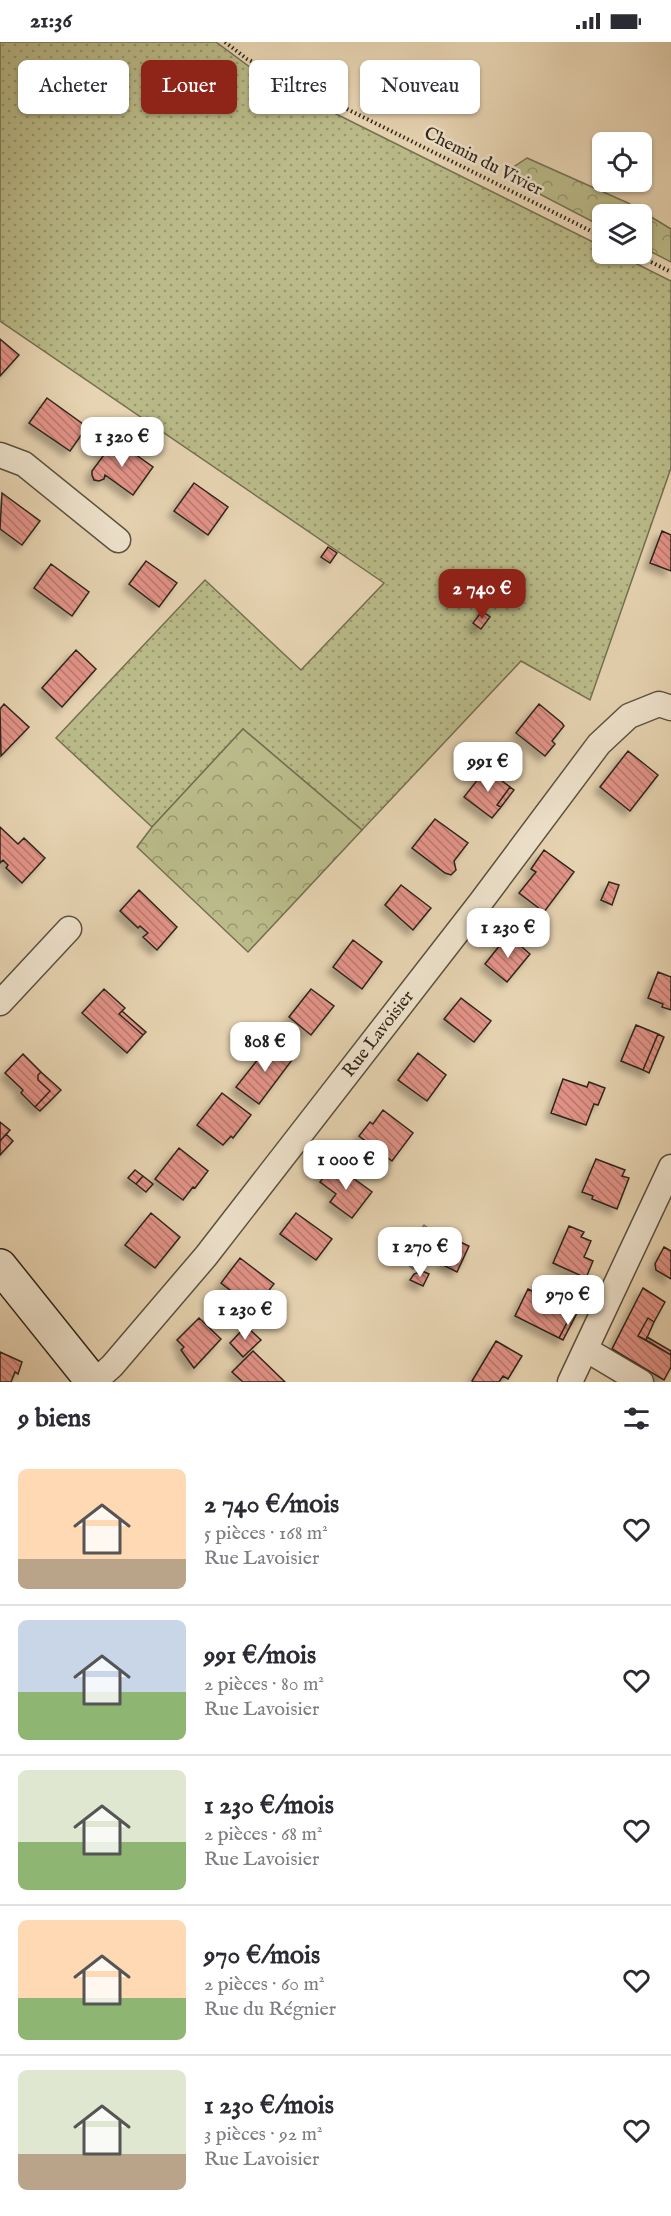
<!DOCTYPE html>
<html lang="fr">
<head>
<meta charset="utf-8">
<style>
	:root { --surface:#fff; --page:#f7f7f7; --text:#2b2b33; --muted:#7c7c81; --line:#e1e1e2; --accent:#8f2418 }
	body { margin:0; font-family:"IM FELL English",serif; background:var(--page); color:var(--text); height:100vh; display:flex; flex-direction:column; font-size:22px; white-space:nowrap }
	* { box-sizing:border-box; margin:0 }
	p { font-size:20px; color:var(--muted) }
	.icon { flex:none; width:33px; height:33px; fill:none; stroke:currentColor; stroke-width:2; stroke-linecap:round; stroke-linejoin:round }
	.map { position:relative; height:1340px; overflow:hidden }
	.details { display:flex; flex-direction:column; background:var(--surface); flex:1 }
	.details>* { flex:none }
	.top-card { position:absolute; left:18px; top:18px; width:636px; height:54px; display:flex; gap:12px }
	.tools { position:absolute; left:592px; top:90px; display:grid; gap:12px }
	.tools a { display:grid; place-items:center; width:60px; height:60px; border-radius:9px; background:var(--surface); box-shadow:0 2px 4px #0004; font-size:30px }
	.price { position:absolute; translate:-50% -51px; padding:0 14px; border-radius:12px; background:#fff; color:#222; font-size:20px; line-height:39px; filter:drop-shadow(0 2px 3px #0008) }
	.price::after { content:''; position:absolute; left:50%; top:36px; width:18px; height:14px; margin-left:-9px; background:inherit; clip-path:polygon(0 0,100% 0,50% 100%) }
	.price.active { background:var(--accent); color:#fff }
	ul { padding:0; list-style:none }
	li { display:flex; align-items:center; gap:18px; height:150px; padding:0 18px }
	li+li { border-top:2px solid var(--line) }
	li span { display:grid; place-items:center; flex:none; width:168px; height:120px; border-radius:9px; color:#555 }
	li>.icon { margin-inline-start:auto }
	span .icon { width:72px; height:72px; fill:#fffc; stroke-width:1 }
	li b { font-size:26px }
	h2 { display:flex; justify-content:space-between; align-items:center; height:72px; padding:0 18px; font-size:26px }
	.tag { padding:0 21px; border-radius:9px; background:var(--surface); box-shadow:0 2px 4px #0004; font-size:21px; line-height:54px }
	.tag.active { background:var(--accent); color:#fff }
	.status { display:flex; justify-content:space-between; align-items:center; height:42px; padding:0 30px; background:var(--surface); direction:ltr }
	.status svg { height:16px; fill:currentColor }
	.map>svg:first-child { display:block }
</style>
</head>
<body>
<div class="status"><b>21:36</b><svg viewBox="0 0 49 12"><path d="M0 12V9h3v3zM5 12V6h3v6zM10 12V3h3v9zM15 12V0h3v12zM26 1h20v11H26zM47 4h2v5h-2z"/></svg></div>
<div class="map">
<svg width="671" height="1340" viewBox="0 0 671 1340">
	<defs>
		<pattern id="grass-dots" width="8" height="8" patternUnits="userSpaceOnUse" patternTransform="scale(1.5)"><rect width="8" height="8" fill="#babb89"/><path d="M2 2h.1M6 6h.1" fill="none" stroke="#98986f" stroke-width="1.8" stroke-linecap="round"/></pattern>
		<pattern id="forest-crowns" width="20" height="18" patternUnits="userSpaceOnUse" patternTransform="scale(1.5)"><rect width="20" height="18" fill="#babb89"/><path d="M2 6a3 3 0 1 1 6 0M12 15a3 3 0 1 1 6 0" fill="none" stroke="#98986f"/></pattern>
		<pattern id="water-rules" width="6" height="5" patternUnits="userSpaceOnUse" patternTransform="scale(1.5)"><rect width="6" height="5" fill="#9eb5b9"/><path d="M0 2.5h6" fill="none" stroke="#819396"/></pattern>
		<pattern id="building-back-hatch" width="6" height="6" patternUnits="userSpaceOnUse" patternTransform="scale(1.5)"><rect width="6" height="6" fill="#e29388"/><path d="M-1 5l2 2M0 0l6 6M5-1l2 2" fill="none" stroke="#b8786e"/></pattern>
		<filter id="shadow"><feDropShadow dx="-5.5" dy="5.5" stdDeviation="3" flood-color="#0004"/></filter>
	</defs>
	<rect width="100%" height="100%" fill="#e7d4b2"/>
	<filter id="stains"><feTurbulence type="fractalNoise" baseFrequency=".00333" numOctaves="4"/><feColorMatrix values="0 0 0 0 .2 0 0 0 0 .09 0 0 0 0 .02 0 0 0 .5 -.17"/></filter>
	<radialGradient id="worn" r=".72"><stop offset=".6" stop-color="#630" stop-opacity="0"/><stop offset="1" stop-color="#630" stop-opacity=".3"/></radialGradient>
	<path fill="url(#grass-dots)" stroke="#747052" stroke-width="1.5" d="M 0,0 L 216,0 L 266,37 L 603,205 L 603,212 L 617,212 L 671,239 L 671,426 L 590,658 L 521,619 L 362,788 L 243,687 L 152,785 L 56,696 L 205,538 L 301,628 L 384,541 L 0,279 Z"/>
	<path fill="url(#forest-crowns)" stroke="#747052" stroke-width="1.5" d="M 527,116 L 628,161 L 671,187 L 671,220 L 642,205 L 642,172 L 603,172 L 603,185 L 526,145 L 512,126 Z
		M 243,687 L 362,788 L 248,910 L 137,805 L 152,785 Z"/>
	<path fill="url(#water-rules)" stroke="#717b79" stroke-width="1.5" d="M 424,1183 L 439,1194 L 413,1227 L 395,1212 L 400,1205 L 405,1209 Z"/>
	<path fill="url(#building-back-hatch)" stroke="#2e251a" stroke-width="1.5" filter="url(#shadow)" d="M 0,297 L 19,313 L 0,334 Z
		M 47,356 L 87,385 L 70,409 L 29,381 Z
		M 115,398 L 153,425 L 133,453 L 105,433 L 104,437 L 99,439 L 94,438 L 92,433 L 92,429 Z
		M 194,441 L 228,465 L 208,493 L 174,469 Z
		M 2,451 L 40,479 L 22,503 L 0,487 Z
		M 662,489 L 671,493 L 671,529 L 650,521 Z
		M 328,505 L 337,511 L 330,521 L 321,515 Z
		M 146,519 L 177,541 L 159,565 L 129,542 Z
		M 51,522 L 89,550 L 72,574 L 34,546 Z
		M 482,569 L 490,575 L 481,587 L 473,581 Z
		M 76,608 L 96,627 L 62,665 L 42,646 Z
		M 4,662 L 29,685 L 1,714 L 0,667 Z
		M 539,662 L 562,681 L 564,684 L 552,699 L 555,702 L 545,714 L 516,691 Z
		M 628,709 L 658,733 L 630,769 L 600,745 Z
		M 486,727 L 510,745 L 497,763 L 501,765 L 492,776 L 464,755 Z
		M 510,745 L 514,748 L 501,765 L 497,763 Z
		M 435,777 L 468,801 L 454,819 L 456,828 L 451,833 L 445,831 L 412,806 Z
		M 0,785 L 18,802 L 24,796 L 45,816 L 22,841 L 6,826 L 8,823 L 3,818 L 0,821 Z
		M 544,808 L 574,830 L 544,870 L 519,851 L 536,830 L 531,827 Z
		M 609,840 L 619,843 L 612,863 L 601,858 Z
		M 401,843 L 431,866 L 413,888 L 385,863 Z
		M 139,848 L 177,885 L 157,908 L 143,895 L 148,891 L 140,884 L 138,886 L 120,869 Z
		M 508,893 L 530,912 L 507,940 L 485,922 Z
		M 353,898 L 382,920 L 362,947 L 333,925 Z
		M 658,930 L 671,935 L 671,968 L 662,965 L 663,962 L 648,956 Z
		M 104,947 L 125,966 L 119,972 L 143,993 L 127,1011 L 82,971 Z
		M 311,947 L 334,964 L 311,993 L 289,975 Z
		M 461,956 L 491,979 L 474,1000 L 444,977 Z
		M 122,969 L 146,990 L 143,993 L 119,972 Z
		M 636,983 L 658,992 L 643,1028 L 621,1019 Z
		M 658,992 L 664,995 L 649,1031 L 643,1028 Z
		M 270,1002 L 276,1006 L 279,1002 L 295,1014 L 259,1062 L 236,1045 Z
		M 418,1011 L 446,1033 L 427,1059 L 398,1038 Z
		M 23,1012 L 41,1030 L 38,1033 L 38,1038 L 50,1049 L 35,1065 L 21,1051 L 23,1048 L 5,1031 Z
		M 41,1030 L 61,1048 L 40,1069 L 35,1065 L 50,1049 L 38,1038 L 38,1033 Z
		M 563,1037 L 587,1045 L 589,1040 L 605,1046 L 598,1063 L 594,1062 L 586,1083 L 551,1071 Z
		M 222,1051 L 251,1073 L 233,1096 L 231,1094 L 223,1103 L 197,1083 Z
		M 383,1068 L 413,1091 L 392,1119 L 359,1094 L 370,1080 L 373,1082 Z
		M 0,1080 L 10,1088 L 0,1099 Z
		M 6,1092 L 13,1099 L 0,1113 L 0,1099 Z
		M 179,1106 L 208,1129 L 195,1146 L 193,1145 L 183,1158 L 155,1137 Z
		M 596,1117 L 625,1128 L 622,1134 L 629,1136 L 617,1167 L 592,1157 L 593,1154 L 582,1150 Z
		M 334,1122 L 372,1150 L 352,1176 L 330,1160 L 336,1152 L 320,1140 Z
		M 135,1128 L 143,1134 L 136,1142 L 128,1136 Z
		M 143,1134 L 153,1142 L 146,1150 L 136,1142 Z
		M 151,1171 L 180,1195 L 155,1226 L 125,1203 Z
		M 296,1171 L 332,1197 L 316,1218 L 280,1192 Z
		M 569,1184 L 584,1190 L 581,1195 L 591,1199 L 584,1215 L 593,1219 L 586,1236 L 553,1221 Z
		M 456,1198 L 469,1204 L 457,1230 L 443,1223 Z
		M 664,1205 L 671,1209 L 671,1237 L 656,1228 L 655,1222 Z
		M 240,1216 L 274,1242 L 254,1267 L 221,1241 Z
		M 422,1229 L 429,1232 L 423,1244 L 410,1238 L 414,1232 Z
		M 643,1246 L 665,1260 L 654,1280 L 648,1276 L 638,1294 L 671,1313 L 671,1325 L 664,1338 L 612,1307 Z
		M 528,1247 L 573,1269 L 559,1296 L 515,1274 Z
		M 573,1269 L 577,1271 L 563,1298 L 559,1296 Z
		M 199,1276 L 221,1297 L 194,1326 L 181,1308 L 184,1305 L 177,1298 Z
		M 648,1276 L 654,1280 L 646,1298 L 638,1294 Z
		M 246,1284 L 261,1298 L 243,1315 L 230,1301 Z
		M 647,1295 L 671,1309 L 671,1313 L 646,1298 Z
		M 496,1299 L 522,1314 L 508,1337 L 503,1334 L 499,1340 L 473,1340 L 472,1339 Z
		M 253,1309 L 285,1340 L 243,1340 L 232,1330 Z
		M 0,1310 L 22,1320 L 18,1332 L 15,1330 L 11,1340 L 0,1340 Z"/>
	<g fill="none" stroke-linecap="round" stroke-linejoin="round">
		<g stroke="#5c5140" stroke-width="27">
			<g id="minor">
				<path d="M 0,413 L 24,422 L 118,498"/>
				<path d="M 0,961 L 69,887"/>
				<path d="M 587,1308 L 641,1340"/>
				<path id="s1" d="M 94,1340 L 112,1324 L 206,1214 L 480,861 L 599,702 L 629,674 L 659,662 L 671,666"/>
				<path d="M 570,1340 L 671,1125"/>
			</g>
		</g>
		<g stroke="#2e251a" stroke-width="36">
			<path id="secondary" d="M 0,1224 L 93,1340"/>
		</g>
		<path stroke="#2e251a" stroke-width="4" stroke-dasharray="1.5 3" stroke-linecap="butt" d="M 225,0 L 247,17 L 603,195
			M 635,212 L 671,230"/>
		<use href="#minor" stroke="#efe3cd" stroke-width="24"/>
		<use href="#secondary" stroke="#efe3cd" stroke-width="33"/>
	</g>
	<g text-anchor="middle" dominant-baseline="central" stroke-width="5" stroke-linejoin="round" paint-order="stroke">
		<g font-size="18" fill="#2e251a" stroke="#efe3cd">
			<text transform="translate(483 120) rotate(27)">Chemin du Vivier</text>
			<text stroke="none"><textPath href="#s1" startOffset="450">Rue Lavoisier</textPath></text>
		</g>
	</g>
	<rect width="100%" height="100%" filter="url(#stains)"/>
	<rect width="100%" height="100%" fill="url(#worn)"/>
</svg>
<div class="tools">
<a><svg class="icon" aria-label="locate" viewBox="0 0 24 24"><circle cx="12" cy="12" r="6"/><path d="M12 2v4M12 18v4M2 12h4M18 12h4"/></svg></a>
<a><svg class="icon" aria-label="layers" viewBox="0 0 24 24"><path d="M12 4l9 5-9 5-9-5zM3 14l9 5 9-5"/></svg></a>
</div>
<b class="price" style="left:122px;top:426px">1 320 €</b>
<b class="price active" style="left:482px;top:578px">2 740 €</b>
<b class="price" style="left:488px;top:751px">991 €</b>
<b class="price" style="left:508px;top:917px">1 230 €</b>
<b class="price" style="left:265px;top:1031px">808 €</b>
<b class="price" style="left:346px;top:1149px">1 000 €</b>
<b class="price" style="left:420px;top:1236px">1 270 €</b>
<b class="price" style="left:568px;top:1284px">970 €</b>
<b class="price" style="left:245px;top:1299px">1 230 €</b>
<div class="top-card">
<a class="tag">Acheter</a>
<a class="tag active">Louer</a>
<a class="tag">Filtres</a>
<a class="tag">Nouveau</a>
</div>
</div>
<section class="details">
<h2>9 biens<svg class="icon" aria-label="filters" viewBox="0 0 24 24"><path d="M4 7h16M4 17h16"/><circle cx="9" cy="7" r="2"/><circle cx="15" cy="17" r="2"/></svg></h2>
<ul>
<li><span style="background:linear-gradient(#ffd9b3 75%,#b9a48a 0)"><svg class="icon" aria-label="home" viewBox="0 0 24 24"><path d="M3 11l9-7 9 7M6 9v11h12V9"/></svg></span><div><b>2 740 €/mois</b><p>5 pièces · 168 m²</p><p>Rue Lavoisier</p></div><svg class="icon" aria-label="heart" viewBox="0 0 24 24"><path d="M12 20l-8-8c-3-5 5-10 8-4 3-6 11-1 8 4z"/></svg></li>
<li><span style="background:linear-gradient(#c9d6e8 60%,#8fb573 0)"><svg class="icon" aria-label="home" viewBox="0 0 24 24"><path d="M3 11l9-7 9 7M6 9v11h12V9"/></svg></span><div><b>991 €/mois</b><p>2 pièces · 80 m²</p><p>Rue Lavoisier</p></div><svg class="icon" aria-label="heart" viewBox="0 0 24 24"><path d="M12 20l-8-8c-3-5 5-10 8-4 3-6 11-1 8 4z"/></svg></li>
<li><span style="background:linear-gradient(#dfe7d0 60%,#8fb573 0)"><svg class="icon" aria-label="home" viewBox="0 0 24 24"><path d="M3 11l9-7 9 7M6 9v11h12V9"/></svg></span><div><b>1 230 €/mois</b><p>2 pièces · 68 m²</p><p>Rue Lavoisier</p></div><svg class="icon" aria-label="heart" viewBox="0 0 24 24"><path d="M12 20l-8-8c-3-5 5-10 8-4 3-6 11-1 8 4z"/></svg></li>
<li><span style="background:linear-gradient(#ffd9b3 65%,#8fb573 0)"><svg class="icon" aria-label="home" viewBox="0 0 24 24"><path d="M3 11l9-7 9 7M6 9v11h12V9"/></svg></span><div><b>970 €/mois</b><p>2 pièces · 60 m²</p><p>Rue du Régnier</p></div><svg class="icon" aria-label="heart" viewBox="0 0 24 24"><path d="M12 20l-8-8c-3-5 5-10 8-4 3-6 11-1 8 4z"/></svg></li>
<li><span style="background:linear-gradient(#dfe7d0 70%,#b9a48a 0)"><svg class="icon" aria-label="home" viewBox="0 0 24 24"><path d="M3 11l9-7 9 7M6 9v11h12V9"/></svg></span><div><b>1 230 €/mois</b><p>3 pièces · 92 m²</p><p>Rue Lavoisier</p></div><svg class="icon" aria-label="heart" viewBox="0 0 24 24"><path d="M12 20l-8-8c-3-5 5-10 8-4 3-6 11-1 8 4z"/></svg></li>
</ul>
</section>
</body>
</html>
